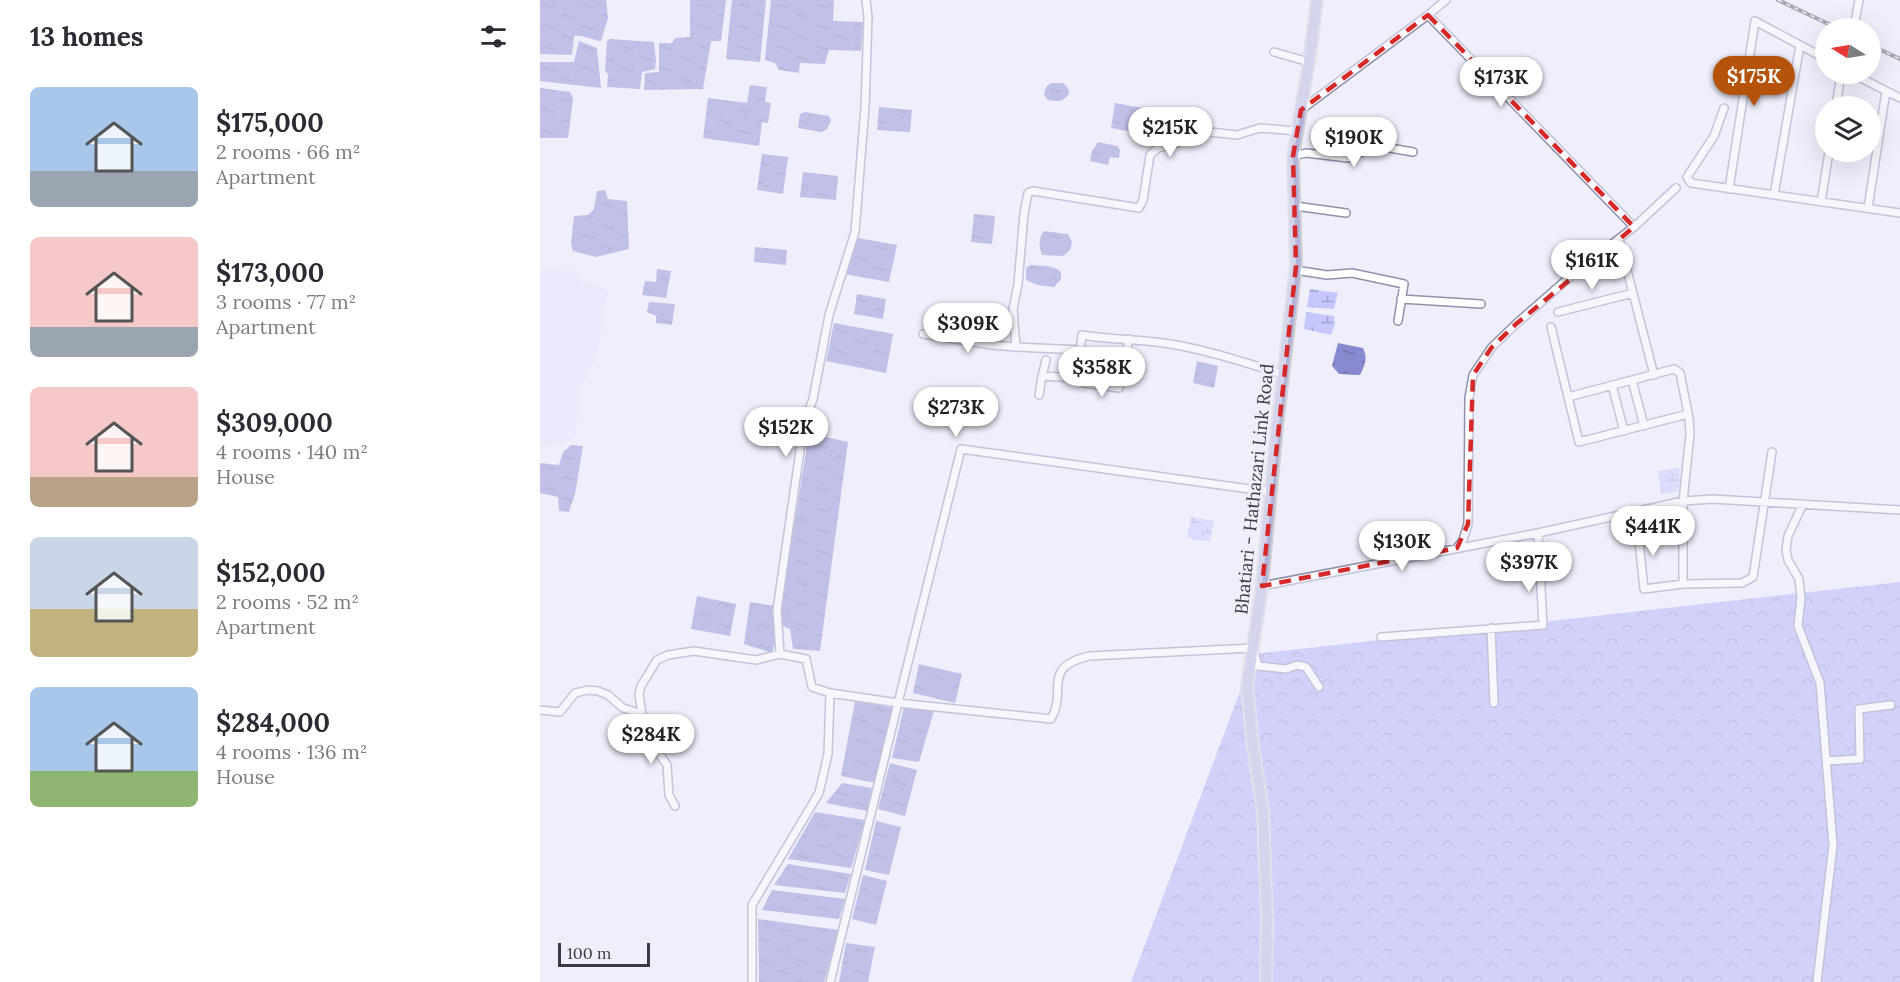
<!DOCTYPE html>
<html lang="en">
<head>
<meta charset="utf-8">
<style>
	:root { --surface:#fff; --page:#f2f2f3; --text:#2b2b33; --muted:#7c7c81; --accent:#b45309 }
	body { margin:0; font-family:Lora,serif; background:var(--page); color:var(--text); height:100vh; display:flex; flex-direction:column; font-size:22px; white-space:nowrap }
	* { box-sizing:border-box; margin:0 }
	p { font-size:20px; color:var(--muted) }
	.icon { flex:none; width:33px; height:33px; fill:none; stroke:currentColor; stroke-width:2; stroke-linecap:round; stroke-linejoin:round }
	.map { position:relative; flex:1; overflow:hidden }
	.panel { display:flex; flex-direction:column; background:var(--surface); width:540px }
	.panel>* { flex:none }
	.needle { width:39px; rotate:281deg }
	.buttons { position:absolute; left:1275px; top:18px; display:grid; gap:12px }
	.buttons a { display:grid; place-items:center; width:66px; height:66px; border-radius:50%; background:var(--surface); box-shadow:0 6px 24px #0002; font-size:30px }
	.scale { position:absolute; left:18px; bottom:15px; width:92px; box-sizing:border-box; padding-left:6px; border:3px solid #3a3b47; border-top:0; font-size:16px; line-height:21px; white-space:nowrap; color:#3a3b47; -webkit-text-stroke:4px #eeeffb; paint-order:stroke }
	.price { position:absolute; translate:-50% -51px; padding:0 14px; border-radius:21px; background:#fff; color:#222; font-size:20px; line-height:39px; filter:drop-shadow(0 2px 3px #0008) }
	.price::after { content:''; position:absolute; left:50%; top:36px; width:18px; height:14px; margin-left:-9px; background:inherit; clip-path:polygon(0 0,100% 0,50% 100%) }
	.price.selected { background:var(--accent); color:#fff }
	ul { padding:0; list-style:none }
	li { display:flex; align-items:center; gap:18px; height:150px; padding:0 30px }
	li span { display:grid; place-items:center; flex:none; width:168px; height:120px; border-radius:9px; color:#555 }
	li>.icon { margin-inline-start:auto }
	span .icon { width:72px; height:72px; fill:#fffc; stroke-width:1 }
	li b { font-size:26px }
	h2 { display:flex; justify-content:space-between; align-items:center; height:72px; padding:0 30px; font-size:26px }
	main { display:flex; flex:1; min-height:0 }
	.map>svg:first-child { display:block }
</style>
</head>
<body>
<main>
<section class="panel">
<h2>13 homes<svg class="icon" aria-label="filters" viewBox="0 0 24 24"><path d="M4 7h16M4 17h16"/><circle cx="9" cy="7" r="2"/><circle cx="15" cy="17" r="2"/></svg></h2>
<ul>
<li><span style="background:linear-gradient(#a9c7e8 70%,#9aa5b1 0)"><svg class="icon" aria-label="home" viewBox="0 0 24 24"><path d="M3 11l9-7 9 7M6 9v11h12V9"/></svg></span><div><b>$175,000</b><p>2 rooms · 66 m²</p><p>Apartment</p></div></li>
<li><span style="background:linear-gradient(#f6c9c9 75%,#9aa5b1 0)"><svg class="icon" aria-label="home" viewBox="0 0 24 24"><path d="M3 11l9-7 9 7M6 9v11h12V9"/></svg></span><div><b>$173,000</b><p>3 rooms · 77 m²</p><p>Apartment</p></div></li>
<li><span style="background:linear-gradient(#f6c9c9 75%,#b9a48a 0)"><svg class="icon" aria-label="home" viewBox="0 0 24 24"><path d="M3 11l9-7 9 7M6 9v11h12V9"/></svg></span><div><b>$309,000</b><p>4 rooms · 140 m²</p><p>House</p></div></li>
<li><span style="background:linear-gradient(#c9d6e8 60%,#c2b280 0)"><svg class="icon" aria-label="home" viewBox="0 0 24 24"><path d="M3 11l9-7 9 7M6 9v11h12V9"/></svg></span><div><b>$152,000</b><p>2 rooms · 52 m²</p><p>Apartment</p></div></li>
<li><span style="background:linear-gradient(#a9c7e8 70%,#8fb573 0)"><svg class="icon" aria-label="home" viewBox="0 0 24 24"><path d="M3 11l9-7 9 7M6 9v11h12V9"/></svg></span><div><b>$284,000</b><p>4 rooms · 136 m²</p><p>House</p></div></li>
</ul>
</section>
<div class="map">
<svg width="1360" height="982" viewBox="0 0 1360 982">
	<defs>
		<pattern id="forest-crowns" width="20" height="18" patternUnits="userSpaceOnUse" patternTransform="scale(1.5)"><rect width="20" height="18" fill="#adaef7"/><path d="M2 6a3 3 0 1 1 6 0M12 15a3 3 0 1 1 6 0" fill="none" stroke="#8e8fca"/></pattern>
		<pattern id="wetland-marsh" width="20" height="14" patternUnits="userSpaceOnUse" patternTransform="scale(1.5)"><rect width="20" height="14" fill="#c6c8fd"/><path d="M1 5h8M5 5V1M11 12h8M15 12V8" fill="none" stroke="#a2a4cf"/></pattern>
		<pattern id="water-ripples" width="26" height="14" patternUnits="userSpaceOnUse" patternTransform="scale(1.5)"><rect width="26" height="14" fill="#8989cf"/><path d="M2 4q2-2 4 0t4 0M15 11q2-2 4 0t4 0" fill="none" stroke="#7171aa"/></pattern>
	</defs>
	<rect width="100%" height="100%" fill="#eeeffb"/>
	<path fill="#e4e5fc" d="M 0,269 L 39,271 L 40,281 L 65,287 L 68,294 L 57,358 L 42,386 L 35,438 L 17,447 L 0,444 Z"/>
	<path fill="url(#forest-crowns)" d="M 1360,582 L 1360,982 L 591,982 L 714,654 Z"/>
	<path fill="url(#wetland-marsh)" d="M 770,289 L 798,293 L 794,309 L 767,307 Z
		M 766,312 L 794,316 L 795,325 L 791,335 L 764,329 Z
		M 1139,468 L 1140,480 L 1137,492 L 1121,494 L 1118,471 Z
		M 651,517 L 674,521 L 670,541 L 655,540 L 647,537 Z"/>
	<path fill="url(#water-ripples)" d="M 0,0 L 66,0 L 68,18 L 61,41 C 51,40 44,35 34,36 L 32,55 L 0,54 Z
		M 150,0 L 186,0 L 181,41 L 171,41 L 163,89 L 104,90 L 105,73 L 119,72 L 119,43 L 132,43 L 135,38 L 150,37 Z
		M 192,0 L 226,0 L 220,62 L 186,59 Z
		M 231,0 L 294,0 L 293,21 L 323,22 L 321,51 L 289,50 L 285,64 L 260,63 L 259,73 L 239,70 L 235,63 L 225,60 Z
		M 70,39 L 114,42 L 116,61 L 115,69 L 102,72 L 100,89 L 67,87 L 68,74 L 65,71 L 67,41 Z
		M 39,41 L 57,48 L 61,88 L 0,81 L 0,62 L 34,62 Z
		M 511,83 L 523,83 L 528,88 L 529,94 C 523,102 518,102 508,100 L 504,95 C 505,89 506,86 511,83 Z
		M 210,85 L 227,87 L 225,102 L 231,103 L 228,123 L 222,122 L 219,146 L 163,138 L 168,98 L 207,103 Z
		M 0,88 L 30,92 L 33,98 L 28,138 L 0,138 Z
		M 575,103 L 614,110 L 609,135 L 571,128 Z
		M 339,107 L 372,110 L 370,132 L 337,130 Z
		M 265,112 L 289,116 L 291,121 L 287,129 L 282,132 L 258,128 L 260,114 Z
		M 558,142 L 577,146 L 580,150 L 579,158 L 570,157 L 568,165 L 550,161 L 552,151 Z
		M 222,154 L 248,157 L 243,194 L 217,190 Z
		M 263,172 L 298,176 L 296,200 L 260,197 Z
		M 65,190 L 68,199 L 87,201 L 89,249 L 56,257 L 33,251 L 31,243 L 34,216 L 48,215 L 54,209 L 57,191 Z
		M 434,214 L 455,216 L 452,244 L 431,242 Z
		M 504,231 L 528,234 L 532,242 L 530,250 L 523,256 L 502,255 C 499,247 498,238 504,231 Z
		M 318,238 L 357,245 L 349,282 L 304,274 Z
		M 215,247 L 247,250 L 246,265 L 214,262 Z
		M 490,265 L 508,266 L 517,269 L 521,272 L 521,279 L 514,287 L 497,285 L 486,280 L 486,268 Z
		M 117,269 L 131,271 L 126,298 L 102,295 L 105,281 L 116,282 Z
		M 317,294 L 346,299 L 343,319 L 314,314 Z
		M 109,302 L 135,304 L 132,325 L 116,323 L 116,316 L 107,312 Z
		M 294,323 L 353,334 L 346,373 L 286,361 Z
		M 798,343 L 823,348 C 828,358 825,365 820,375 L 799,374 L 792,366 Z
		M 657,361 L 678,366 L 674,388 L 653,383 Z
		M 269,433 L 308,442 L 280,651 L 253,649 L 250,629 L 241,625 L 240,613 Z
		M 31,445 L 43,446 L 35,494 L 29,512 L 19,511 L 18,497 L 0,493 L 0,463 L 19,465 L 23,452 Z
		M 157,596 L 196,604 L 190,636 L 151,629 Z
		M 210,602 L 234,606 L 235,642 L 232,653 L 204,644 Z
		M 379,664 L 422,674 L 415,703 L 373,693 Z
		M 315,701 L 354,708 L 335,783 L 301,776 Z
		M 364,707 L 394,711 L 379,762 L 352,758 Z
		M 350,763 L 377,770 L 365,816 L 338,809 Z
		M 302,783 L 332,788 L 327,811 L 286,803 Z
		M 275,812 L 325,820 L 311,868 L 248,859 Z
		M 336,821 L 361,827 L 349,875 L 325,870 Z
		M 248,864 L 311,874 L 305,893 L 234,885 Z
		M 323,875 L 347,881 L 336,925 L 312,919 Z
		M 232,890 L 305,899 L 299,919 L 222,910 Z
		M 218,919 L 299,930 L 284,982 L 219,982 Z
		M 306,943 L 335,947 L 328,982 L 299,982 Z"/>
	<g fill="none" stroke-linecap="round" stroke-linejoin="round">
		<g stroke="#8f90ab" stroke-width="10">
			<path id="minor" d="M 888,15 L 906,0
				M 1315,22 L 1319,0
				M 734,52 L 769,62
				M 1313,74 L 1360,98
				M 1296,106 L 1301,74
				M 1184,108 L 1174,136 L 1147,177 L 1151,183 L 1360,213
				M 761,110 L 888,15 L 1094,227 L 1136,188
				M 753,156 L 766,153 L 808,158 L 831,148 L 844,147 L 873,152
				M 1189,189 L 1215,21 L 1286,59
				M 1234,195 L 1260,45
				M 1281,202 L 1289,152
				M 755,206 L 806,213
				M 1328,208 L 1346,91
				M 1079,239 L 1114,375
				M 755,270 L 787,275 L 812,273 L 864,284 L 858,321
				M 861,299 L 941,304
				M 1018,312 L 1093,293
				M 1011,327 L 1039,442 L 1148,414
				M 383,334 L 452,345 L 476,347
				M 540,350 L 476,347 L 473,309 L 478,284 L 484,214 L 488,193 L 493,191 L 599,208 L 603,200 L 610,155 L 618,148 L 637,143 L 655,133 L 670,132 L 697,135 L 720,128 L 757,131
				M 502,376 L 506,360
				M 1092,380 L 1104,426
				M 544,383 L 579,388 L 589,339
				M 1072,385 L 1084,431
				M 499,395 L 502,376 L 537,378 L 542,335 C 571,340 601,339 630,344 C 668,350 706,363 743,374
				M 1028,397 L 1134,369 L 1140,373 L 1149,418 L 1150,434 L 1143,501 L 1143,584 L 1202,583 L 1213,577 L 1232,452
				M 1263,504 L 1248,536 L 1246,550 L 1248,560 L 1259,579 L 1261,598 L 1258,626 L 1280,683 L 1293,845 L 1277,982
				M 1143,530 L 1098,532 L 1104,589 L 1143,584
				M 917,548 L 923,540 L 928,524 L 929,398 L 933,375 L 952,347 L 976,324 L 1032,275 L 1094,227
				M 722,586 L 998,533 L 1143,501 L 1172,499 L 1360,510
				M 951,628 L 954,703
				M 841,637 L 1003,625 L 998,533
				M 290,693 L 358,703 L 421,449 L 731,492
				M 0,710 L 20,712 L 35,693 L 48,690 L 58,691 L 68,695 L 83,708 L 102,714 L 99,694 L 101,686 L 117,660 L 128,655 L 154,651 L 216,660 L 240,654 L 237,610 L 264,423 L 273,399 L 289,315 L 315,232 L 325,107 L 328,17 L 326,0
				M 102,714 L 115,748 L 127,765 L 129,795 L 135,806
				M 1287,761 L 1320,759 L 1319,709 L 1351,705
				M 212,982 L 212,905 L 279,793 L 288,754 L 290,693 L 272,687 L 266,659 L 240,654
				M 290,982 L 358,703 L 511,719 C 528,690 500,668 549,656 L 713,648 L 718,666 L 746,669 L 757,665 L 766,667 L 779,687"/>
		</g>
		<g stroke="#d0d0d3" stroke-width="14">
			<path id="primary" d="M 726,982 L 727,914 L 723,812 L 713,746 L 707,686 L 722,586 L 737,426 L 756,266 L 753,156 L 769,62 L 777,0"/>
		</g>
		<use href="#minor" stroke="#fff" stroke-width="7"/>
		<use href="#primary" stroke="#b3b4da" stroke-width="10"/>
		<g stroke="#50515d" stroke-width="4">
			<path id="rail" d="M 1238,0 L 1297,28
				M 1330,45 L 1360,59"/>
		</g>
		<use href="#rail" stroke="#eeeffb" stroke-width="1.5" stroke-dasharray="4.5" stroke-linecap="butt"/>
	</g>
	<path d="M0 0H1360V982H0ZM 888,15 L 1094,227 L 976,324 L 952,347 L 933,375 L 928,524 L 917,548 L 722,586 L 756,266 L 753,156 L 761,110 Z" fill="#eeeffb" fill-opacity=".55" fill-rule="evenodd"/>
	<path fill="none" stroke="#d62828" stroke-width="4.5" stroke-dasharray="12 8" stroke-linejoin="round" d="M 888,15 L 1094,227 L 976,324 L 952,347 L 933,375 L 928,524 L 917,548 L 722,586 L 756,266 L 753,156 L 761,110 Z"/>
	<g text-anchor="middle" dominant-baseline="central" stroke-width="6" stroke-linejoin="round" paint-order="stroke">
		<g font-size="18" fill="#3a3b47" stroke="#eeeffb">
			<text transform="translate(714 489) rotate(-84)">Bhatiari - Hathazari Link Road</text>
		</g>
	</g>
</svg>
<div class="buttons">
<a><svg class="needle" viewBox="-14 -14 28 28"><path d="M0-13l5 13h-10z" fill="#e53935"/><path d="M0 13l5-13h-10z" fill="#7c7c81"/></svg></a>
<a><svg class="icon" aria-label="layers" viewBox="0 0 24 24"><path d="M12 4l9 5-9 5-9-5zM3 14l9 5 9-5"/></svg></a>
</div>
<div class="scale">100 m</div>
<b class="price selected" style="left:1214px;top:107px">$175K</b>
<b class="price" style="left:961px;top:108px">$173K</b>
<b class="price" style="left:630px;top:158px">$215K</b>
<b class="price" style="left:814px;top:168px">$190K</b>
<b class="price" style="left:1052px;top:291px">$161K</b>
<b class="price" style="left:428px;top:354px">$309K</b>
<b class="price" style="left:562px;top:398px">$358K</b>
<b class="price" style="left:416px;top:438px">$273K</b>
<b class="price" style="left:246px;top:458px">$152K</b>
<b class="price" style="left:1113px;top:557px">$441K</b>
<b class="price" style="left:862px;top:572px">$130K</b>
<b class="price" style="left:989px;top:593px">$397K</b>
<b class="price" style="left:111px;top:765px">$284K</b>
</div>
</main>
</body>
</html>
